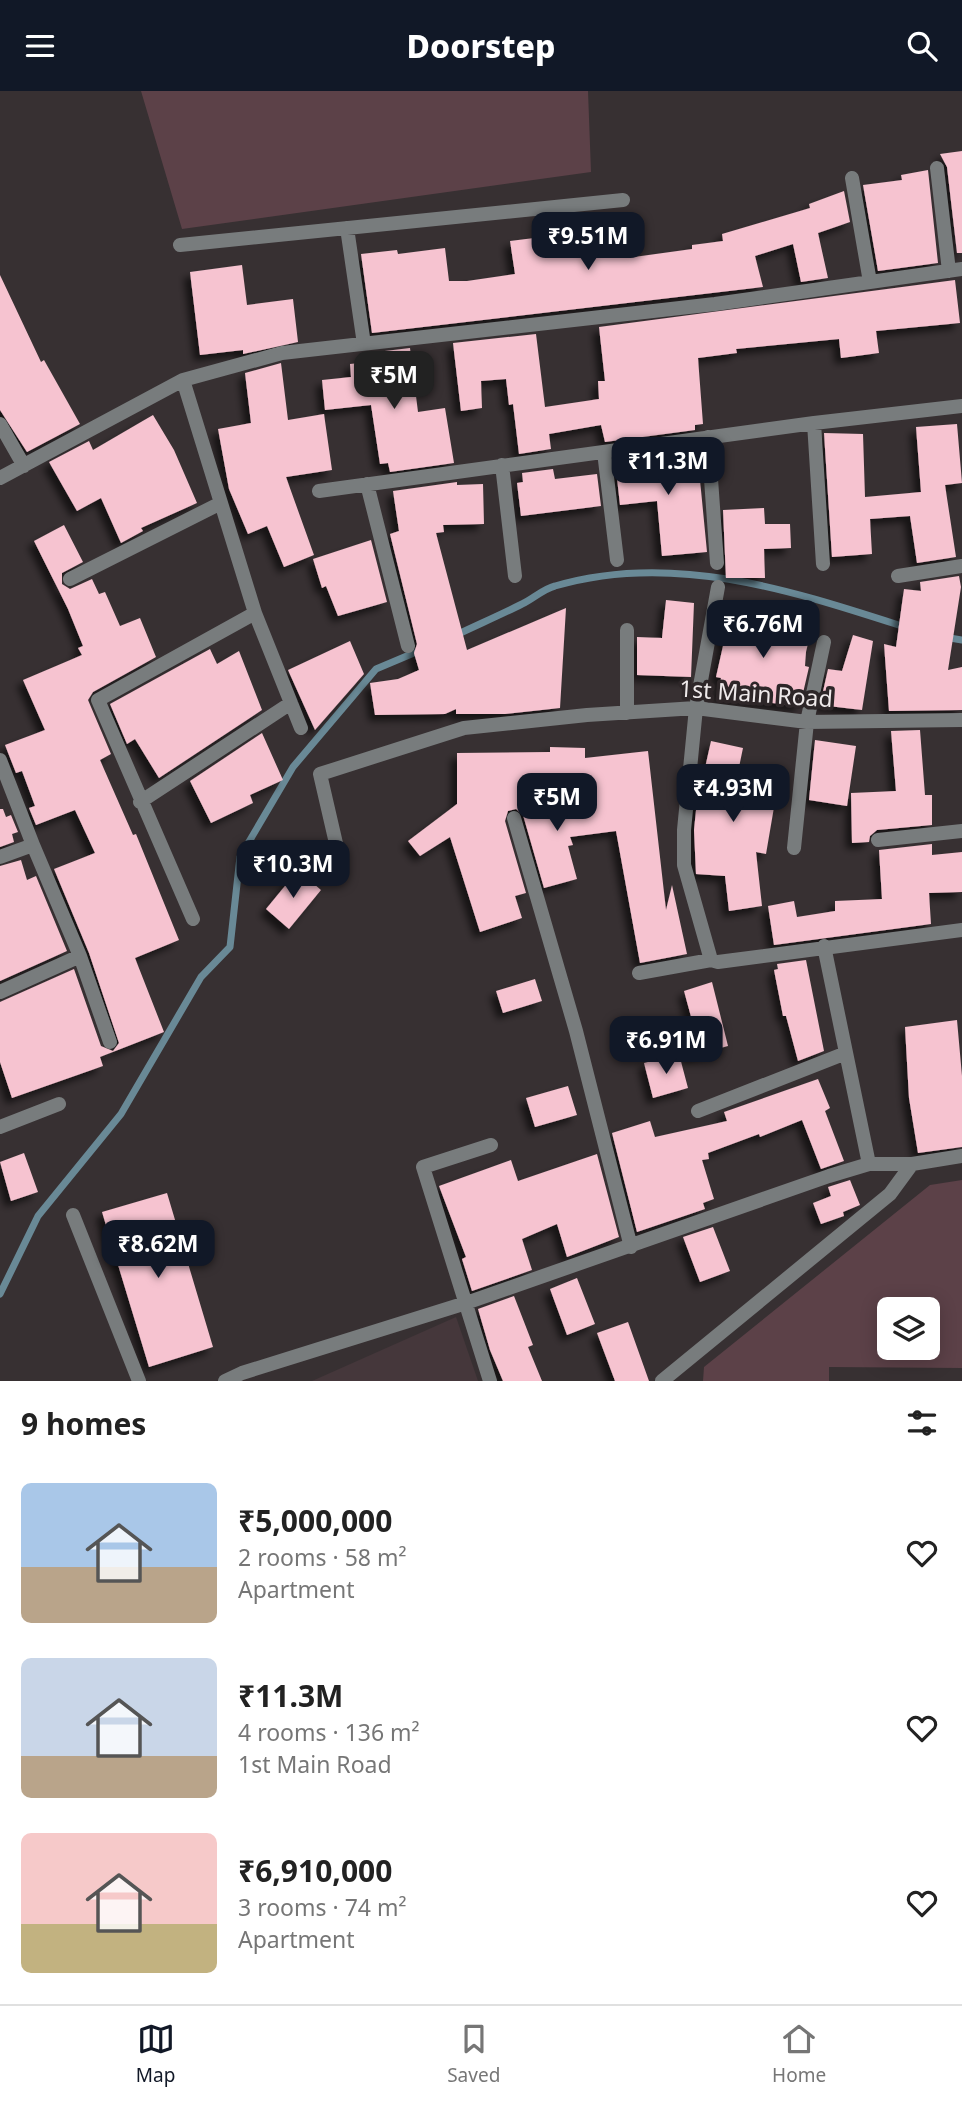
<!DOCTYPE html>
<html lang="en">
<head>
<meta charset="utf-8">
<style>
	:root { --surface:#fff; --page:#f2f2f2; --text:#222; --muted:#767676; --line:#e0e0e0; --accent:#111827 }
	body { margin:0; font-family:"Noto Sans",sans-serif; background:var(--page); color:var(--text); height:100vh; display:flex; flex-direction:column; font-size:26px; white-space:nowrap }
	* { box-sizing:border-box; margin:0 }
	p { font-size:23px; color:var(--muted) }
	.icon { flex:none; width:38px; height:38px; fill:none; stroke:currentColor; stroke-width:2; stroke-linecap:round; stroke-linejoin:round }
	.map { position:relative; height:1290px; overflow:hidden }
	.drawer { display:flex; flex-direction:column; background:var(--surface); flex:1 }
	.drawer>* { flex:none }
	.fabs { position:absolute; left:877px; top:1206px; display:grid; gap:14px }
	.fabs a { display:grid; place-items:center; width:63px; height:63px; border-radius:10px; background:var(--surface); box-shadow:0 4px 18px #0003; font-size:35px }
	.price { position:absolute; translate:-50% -60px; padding:0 16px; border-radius:14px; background:var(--accent); color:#fff; font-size:23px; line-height:46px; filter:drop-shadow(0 2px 4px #0008) }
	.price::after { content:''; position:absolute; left:50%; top:42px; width:21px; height:16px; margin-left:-10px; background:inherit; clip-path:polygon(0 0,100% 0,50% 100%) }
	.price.selected { background:#222; color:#fff }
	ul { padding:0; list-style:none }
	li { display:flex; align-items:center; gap:21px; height:175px; padding:0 21px }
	li span { display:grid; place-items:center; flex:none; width:196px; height:140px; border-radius:10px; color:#555 }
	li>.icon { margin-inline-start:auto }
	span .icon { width:84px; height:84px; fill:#fffc; stroke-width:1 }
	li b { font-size:30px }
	h2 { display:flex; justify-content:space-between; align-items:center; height:84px; padding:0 21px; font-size:30px }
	header { display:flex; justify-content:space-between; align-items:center; height:91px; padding:0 21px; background:var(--accent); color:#fff; font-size:32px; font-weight:800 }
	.menu { display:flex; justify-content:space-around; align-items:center; height:98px; border-top:2px solid var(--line); background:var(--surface); font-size:19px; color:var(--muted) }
	.menu a { display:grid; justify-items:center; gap:4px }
	.menu .selected { color:var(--accent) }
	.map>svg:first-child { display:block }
</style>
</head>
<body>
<header><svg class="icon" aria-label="menu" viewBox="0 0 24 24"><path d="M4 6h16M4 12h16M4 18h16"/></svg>Doorstep<svg class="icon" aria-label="search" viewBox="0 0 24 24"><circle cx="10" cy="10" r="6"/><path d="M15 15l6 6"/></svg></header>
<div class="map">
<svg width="962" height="1290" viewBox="0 0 962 1290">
	<defs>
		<filter id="shadow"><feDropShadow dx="-6" dy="6" stdDeviation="3.5" flood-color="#0009"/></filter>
	</defs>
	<rect width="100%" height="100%" fill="#373032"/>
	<path fill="#45373b" d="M 456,1226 L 478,1290 L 312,1290 Z"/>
	<path fill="#5c4148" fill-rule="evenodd" d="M 141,0 L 588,0 L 591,81 L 182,138 Z
		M 962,1089 L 962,1277 L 829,1276 L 829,1290 L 703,1290 L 704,1276 L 930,1094 ZM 889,1218 L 928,1218 L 928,1256 L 889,1256 Z"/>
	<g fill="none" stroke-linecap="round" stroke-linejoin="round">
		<path stroke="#698996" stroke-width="7" d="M 454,545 C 477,534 500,524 522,513 C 533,508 543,498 555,495 C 673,460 793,500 905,536
			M 944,546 L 962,549
			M 0,1203 L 38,1125 L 121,1023 L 201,886 L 230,856 L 240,766 L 293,676 L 376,578 L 421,559"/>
	</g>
	<path fill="#f6c3d0" filter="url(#shadow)" d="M 962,60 L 962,162 L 957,162 L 947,76 L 940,63 Z
		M 928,79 L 938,172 L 878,180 L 863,94 L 902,89 L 901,84 Z
		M 844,100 L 850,131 L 818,142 L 828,187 L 801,191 L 793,153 L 755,165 L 763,196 L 372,242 L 361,163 L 397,159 L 398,163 L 445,157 L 449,190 L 467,190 L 515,183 L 510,150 L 631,135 L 634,166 L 692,158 L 692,154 L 723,150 L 722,143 L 810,117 L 809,113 Z
		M 242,174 L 247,214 L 293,208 L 298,251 L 243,263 L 243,259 L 200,264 L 190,181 Z
		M 0,184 L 41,271 L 44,269 L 80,333 L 27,361 L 0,319 Z
		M 955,189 L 960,232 L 876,240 L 879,262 L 841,267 L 839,248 L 736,258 L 737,262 L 698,267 L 703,333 L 695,334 L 695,339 L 605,351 L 601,334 L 549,343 L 551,358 L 519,363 L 513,313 L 509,314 L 506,288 L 481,290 L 482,317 L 461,320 L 453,252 L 536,243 L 545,316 L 599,308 L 598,290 L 605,290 L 599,236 Z
		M 410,257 L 418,321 L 445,317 L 454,372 L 390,381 L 388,372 L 380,373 L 371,314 L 325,319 L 322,289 L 351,286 L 350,273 L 369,271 L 368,262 Z
		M 281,272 L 288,329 L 324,323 L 332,379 L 286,386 L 314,464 L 284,476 L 267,435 L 248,443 L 229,398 L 218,338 L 251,332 L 245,282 Z
		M 153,324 L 174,359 L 197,412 L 141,437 L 143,440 L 121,452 L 101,407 L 77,420 L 49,371 L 89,350 L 93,359 Z
		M 957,333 L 962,392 L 945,394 L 956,466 L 917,472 L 910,425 L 870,428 L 872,463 L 832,466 L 824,342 L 863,343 L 865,406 L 921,401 L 916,336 Z
		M 697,358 L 707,461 L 662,465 L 657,410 L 620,414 L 615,369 Z
		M 553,378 L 555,388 L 597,383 L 601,415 L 521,425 L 517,392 L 523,391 L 522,382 Z
		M 457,391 L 457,394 L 483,393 L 484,433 L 443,434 L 444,441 L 436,442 L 467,559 L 566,517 L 560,617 L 505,623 L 456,623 L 456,618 L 445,623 L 375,624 L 370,592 L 398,588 L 419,579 L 414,562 L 417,553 L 390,443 L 399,440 L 393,400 Z
		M 764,417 L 765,433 L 790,433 L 791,457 L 764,458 L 765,487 L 726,487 L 723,419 Z
		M 64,434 L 83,471 L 62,482 L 62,493 L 70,498 L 92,488 L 99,503 L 105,501 L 120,535 L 140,527 L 156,566 L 93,601 L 88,609 L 111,663 L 100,669 L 133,744 L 136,743 L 179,849 L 135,867 L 164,941 L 100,966 L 103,975 L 12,1007 L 0,971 L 0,911 L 74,878 L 101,955 L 113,960 L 119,952 L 89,862 L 54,778 L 95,762 L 75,719 L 36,734 L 29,717 L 35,715 L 22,680 L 16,682 L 5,654 L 45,639 L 23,589 L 82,564 L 78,557 L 83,555 L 68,518 L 34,450 Z
		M 371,449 L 387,511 L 338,525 L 326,495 L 322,497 L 313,468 Z
		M 959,485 L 961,496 L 948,579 L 962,576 L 962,619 L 889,620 L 884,553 L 896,556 L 904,498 L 921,500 L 920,491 Z
		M 666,509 L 694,512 L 691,586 L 637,584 L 637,546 L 662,547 Z
		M 732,515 L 768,523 L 767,528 L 811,540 L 806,561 L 805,575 L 809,576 L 800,615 L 718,606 L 721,587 L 716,586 Z
		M 853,544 L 873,550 L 862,619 L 820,614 L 828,578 L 842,580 Z
		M 350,550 L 364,583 L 315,639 L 288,579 Z
		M 210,558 L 217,573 L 239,560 L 262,619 L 159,687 L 135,648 L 127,653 L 110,613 Z
		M 920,639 L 925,704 L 932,704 L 932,734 L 877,739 L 870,745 L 869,751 L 852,752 L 851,702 L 896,700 L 891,640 Z
		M 262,642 L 283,689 L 250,704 L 253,712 L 211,732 L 190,690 Z
		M 815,649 L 856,655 L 847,715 L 809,709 Z
		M 711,650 L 743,657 L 738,681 L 779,687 L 766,763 L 756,761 L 762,815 L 729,820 L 725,785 L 696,783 L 694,739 L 700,680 L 700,676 L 705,677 Z
		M 550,656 L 585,657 L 585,667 L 648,660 L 666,819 L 672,794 L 687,863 L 640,872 L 616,740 L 570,746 L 573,754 L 568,755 L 577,788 L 544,797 L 523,724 L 516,718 L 508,720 L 505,730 L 526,802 L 515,805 L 522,827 L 480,841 L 450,746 L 420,765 L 408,750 L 457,713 L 457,662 L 550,661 Z
		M 0,718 L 3,718 L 6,726 L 11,724 L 18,741 L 12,743 L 14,751 L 0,756 Z
		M 932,753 L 932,764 L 962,761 L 962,801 L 929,802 L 931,833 L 774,854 L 768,815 L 794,810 L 797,826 L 835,820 L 835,810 L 882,808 L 879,759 Z
		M 21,769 L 27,789 L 36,785 L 67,860 L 0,890 L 0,775 Z
		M 298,779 L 321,799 L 289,838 L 266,818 Z
		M 806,869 L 824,960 L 798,970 L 786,925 L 783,925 L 774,879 L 778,878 L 777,873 Z
		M 535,888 L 542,910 L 503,922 L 496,900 Z
		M 712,891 L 728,955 L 691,965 L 686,947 L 696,944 L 684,900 Z
		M 957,929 L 962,985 L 962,1056 L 918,1062 L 909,1007 L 905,936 Z
		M 679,963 L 688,997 L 653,1007 L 644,972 Z
		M 818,988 L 830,1017 L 825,1020 L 844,1070 L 821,1078 L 802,1029 L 760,1046 L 759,1043 L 708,1062 L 709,1068 L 702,1069 L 714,1108 L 703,1112 L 705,1118 L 637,1141 L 612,1042 L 650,1030 L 655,1046 L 727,1030 L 724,1021 Z
		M 568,995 L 577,1024 L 535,1036 L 526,1007 Z
		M 24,1062 L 38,1101 L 11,1110 L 0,1071 Z
		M 597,1063 L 619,1146 L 567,1166 L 557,1133 L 522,1148 L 532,1179 L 472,1200 L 462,1168 L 466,1166 L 439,1095 L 511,1069 L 518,1090 Z
		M 850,1089 L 860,1114 L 843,1121 L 844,1125 L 821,1133 L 813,1112 L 831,1105 L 828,1096 Z
		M 167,1102 L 213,1256 L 149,1276 L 102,1121 Z
		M 713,1136 L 730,1180 L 700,1191 L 683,1146 Z
		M 577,1187 L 595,1233 L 567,1244 L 550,1198 Z
		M 514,1205 L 533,1254 L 528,1256 L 542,1290 L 503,1290 L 490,1259 L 478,1218 Z
		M 628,1231 L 649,1290 L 615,1290 L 597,1242 Z"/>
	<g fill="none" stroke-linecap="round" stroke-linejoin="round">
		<path stroke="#787c7d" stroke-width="14" d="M 937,77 L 949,180
			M 852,87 L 870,191
			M 347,137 L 364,253
			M 180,154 L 623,109
			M 183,289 L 255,522 L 301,637
			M 814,332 L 823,473
			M 0,333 L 24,375
			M 708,346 L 717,472
			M 604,361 L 617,469
			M 502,374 L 515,485
			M 0,387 L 183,289 L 282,262 L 715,213 L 962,178
			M 367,393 L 408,555
			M 319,400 L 814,332 L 962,315
			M 898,485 L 962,475
			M 70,488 L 221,412
			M 627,539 L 627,622
			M 0,669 L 33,754
			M 140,711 L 291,612
			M 514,727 L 576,940 L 631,1156
			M 878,749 L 962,740
			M 794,757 L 807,631 L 824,551
			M 0,766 L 33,754 L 80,865 L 110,951
			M 341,774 L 320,683 L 464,637 L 587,624 L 696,617 L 807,631 L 962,629
			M 193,828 L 98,609 L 255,522
			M 824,855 L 869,1073
			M 711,869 L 684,774 L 684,739 L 696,617 L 718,496
			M 639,882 L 711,869 L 718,871 L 962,839
			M 0,901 L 80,865
			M 698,1020 L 846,962
			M 0,1036 L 59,1013
			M 73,1124 L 139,1290
			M 225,1290 L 242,1282 L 466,1212 L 829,1085 L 869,1073 L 912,1073 L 962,1065
			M 490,1290 L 423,1076 L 491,1054
			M 662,1290 L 890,1103 L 912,1073"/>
	</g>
	<g text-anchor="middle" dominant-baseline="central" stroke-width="7" stroke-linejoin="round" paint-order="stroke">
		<g font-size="23" fill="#efeaeb" stroke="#2d2628">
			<text transform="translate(756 602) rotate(4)">1st Main Road</text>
		</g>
	</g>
</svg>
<div class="fabs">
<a><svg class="icon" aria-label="layers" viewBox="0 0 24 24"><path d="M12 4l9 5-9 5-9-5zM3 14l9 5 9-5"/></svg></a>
</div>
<b class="price" style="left:588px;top:181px">₹9.51M</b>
<b class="price selected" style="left:394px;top:320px">₹5M</b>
<b class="price" style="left:668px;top:406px">₹11.3M</b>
<b class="price" style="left:763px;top:569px">₹6.76M</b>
<b class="price" style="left:733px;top:733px">₹4.93M</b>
<b class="price" style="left:557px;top:742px">₹5M</b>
<b class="price" style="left:293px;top:809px">₹10.3M</b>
<b class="price" style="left:666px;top:985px">₹6.91M</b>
<b class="price" style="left:158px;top:1189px">₹8.62M</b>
</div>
<section class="drawer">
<h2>9 homes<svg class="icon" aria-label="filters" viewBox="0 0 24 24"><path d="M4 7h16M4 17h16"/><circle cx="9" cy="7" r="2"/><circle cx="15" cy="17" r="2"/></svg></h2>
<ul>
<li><span style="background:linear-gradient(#a9c7e8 60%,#b9a48a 0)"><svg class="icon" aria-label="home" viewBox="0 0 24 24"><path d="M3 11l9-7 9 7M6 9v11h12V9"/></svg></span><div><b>₹5,000,000</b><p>2 rooms · 58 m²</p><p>Apartment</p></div><svg class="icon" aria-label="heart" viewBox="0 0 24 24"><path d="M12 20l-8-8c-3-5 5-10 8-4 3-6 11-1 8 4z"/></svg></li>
<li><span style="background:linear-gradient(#c9d6e8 70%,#b9a48a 0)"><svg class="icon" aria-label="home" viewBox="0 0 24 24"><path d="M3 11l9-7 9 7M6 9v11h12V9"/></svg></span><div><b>₹11.3M</b><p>4 rooms · 136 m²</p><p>1st Main Road</p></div><svg class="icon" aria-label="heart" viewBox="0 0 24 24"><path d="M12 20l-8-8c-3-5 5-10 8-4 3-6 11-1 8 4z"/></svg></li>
<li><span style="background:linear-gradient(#f6c9c9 65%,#c2b280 0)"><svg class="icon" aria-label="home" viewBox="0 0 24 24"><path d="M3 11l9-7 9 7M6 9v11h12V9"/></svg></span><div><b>₹6,910,000</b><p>3 rooms · 74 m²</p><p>Apartment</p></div><svg class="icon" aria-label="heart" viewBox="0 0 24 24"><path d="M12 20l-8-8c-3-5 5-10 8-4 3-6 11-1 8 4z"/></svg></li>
</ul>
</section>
<nav class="menu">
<a class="selected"><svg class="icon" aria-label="map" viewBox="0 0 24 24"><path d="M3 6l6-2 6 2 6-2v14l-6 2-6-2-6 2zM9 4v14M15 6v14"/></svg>Map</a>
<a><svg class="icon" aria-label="saved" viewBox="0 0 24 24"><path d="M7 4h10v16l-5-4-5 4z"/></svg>Saved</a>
<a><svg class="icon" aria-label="home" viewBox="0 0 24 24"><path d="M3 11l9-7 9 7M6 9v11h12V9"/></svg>Home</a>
</nav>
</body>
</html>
